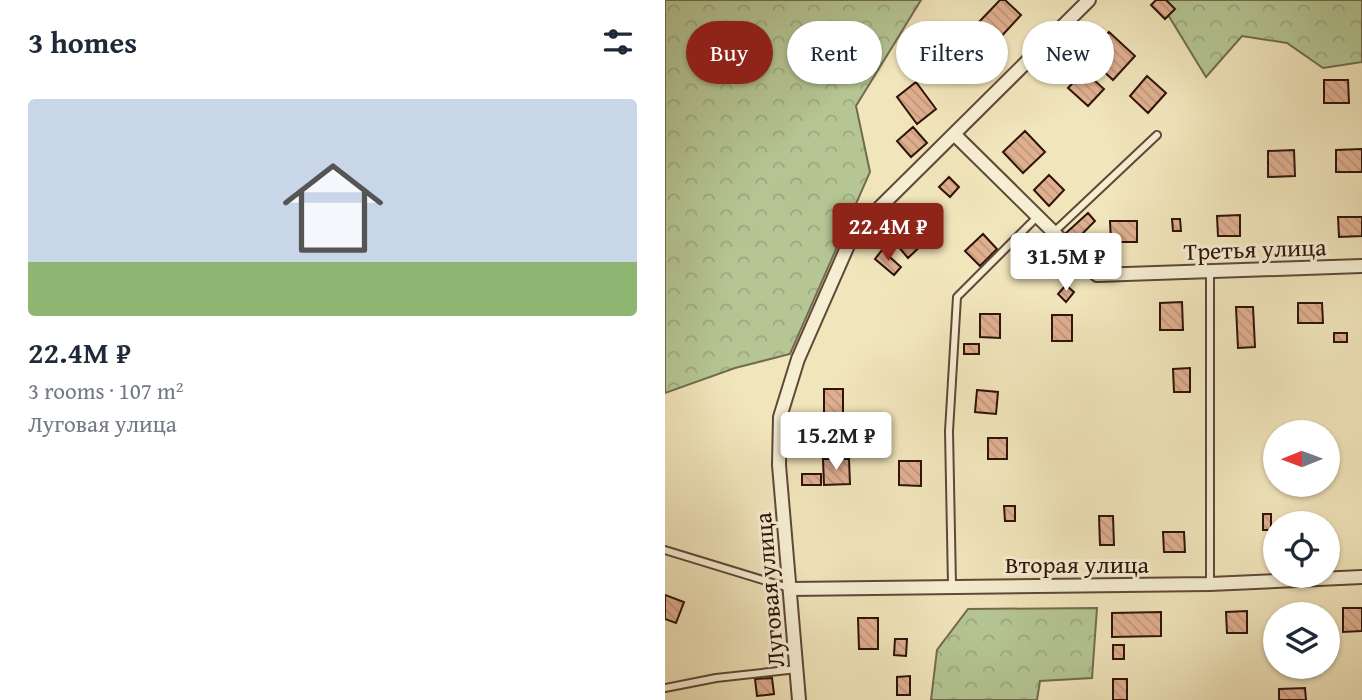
<!DOCTYPE html>
<html lang="en">
<head>
<meta charset="utf-8">
<style>
	:root { --surface:#fff; --page:#f2f2f3; --text:#1f2937; --muted:#747a83; --accent:#8f2418 }
	body { margin:0; font-family:"Gentium Book Plus",serif; background:var(--page); color:var(--text); height:100vh; display:flex; flex-direction:column; font-size:26px; white-space:nowrap }
	* { box-sizing:border-box; margin:0 }
	p { font-size:23px; color:var(--muted) }
	.icon { flex:none; width:38px; height:38px; fill:none; stroke:currentColor; stroke-width:2; stroke-linecap:round; stroke-linejoin:round }
	.map { position:relative; flex:1; overflow:hidden }
	.drawer { display:flex; flex-direction:column; background:var(--surface); width:665px }
	.drawer>* { flex:none }
	.hud { position:absolute; left:21px; top:21px; width:570px; height:63px; display:flex; gap:14px }
	.needle { width:46px; rotate:269deg }
	.fabs { position:absolute; left:598px; top:420px; display:grid; gap:14px }
	.fabs a { display:grid; place-items:center; width:77px; height:77px; border-radius:50%; background:var(--surface); box-shadow:0 2px 5px #0004; font-size:35px }
	.price { position:absolute; translate:-50% -60px; padding:0 16px; border-radius:7px; background:#fff; color:#222; font-size:23px; line-height:46px; filter:drop-shadow(0 2px 4px #0008) }
	.price::after { content:''; position:absolute; left:50%; top:42px; width:21px; height:16px; margin-left:-10px; background:inherit; clip-path:polygon(0 0,100% 0,50% 100%) }
	.price.current { background:var(--accent); color:#fff }
	ul { padding:0; list-style:none }
	li { display:grid; align-content:center; gap:14px; height:371px; padding:0 28px }
	li span { display:grid; place-items:center; height:217px; border-radius:7px; color:#555 }
	li>.icon { margin-inline-start:auto }
	span .icon { width:126px; height:126px; fill:#fffc; stroke-width:1 }
	li b { font-size:30px }
	h2 { display:flex; justify-content:space-between; align-items:center; height:84px; padding:0 28px; font-size:30px }
	.pill { padding:0 24px; border-radius:32px; background:var(--surface); box-shadow:0 2px 5px #0004; font-size:24px; line-height:63px }
	.pill.current { background:var(--accent); color:#fff }
	main { display:flex; flex:1; min-height:0 }
	.map>svg:first-child { display:block }
</style>
</head>
<body>
<main>
<section class="drawer">
<h2>3 homes<svg class="icon" aria-label="filters" viewBox="0 0 24 24"><path d="M4 7h16M4 17h16"/><circle cx="9" cy="7" r="2"/><circle cx="15" cy="17" r="2"/></svg></h2>
<ul>
<li><span style="background:linear-gradient(#c9d6e8 75%,#8fb573 0)"><svg class="icon" aria-label="home" viewBox="0 0 24 24"><path d="M3 11l9-7 9 7M6 9v11h12V9"/></svg></span><div><b>22.4M ₽</b><p>3 rooms · 107 m²</p><p>Луговая улица</p></div></li>
</ul>
</section>
<div class="map">
<svg width="697" height="700" viewBox="0 0 697 700">
	<defs>
		<pattern id="forest-crowns" width="20" height="18" patternUnits="userSpaceOnUse" patternTransform="scale(1.75)"><rect width="20" height="18" fill="#b5c694"/><path d="M2 6a3 3 0 1 1 6 0M12 15a3 3 0 1 1 6 0" fill="none" stroke="#9ca97e"/></pattern>
		<pattern id="building-back-hatch" width="6" height="6" patternUnits="userSpaceOnUse" patternTransform="scale(1.75)"><rect width="6" height="6" fill="#e0af90"/><path d="M-1 5l2 2M0 0l6 6M5-1l2 2" fill="none" stroke="#c0967b"/></pattern>
	</defs>
	<rect width="100%" height="100%" fill="#f1e5bb"/>
	<filter id="stains"><feTurbulence type="fractalNoise" baseFrequency=".00286" numOctaves="4"/><feColorMatrix values="0 0 0 0 .2 0 0 0 0 .09 0 0 0 0 .02 0 0 0 .5 -.17"/></filter>
	<radialGradient id="worn" r=".72"><stop offset=".6" stop-color="#630" stop-opacity="0"/><stop offset="1" stop-color="#630" stop-opacity=".3"/></radialGradient>
	<path fill="url(#forest-crowns)" stroke="#716c4e" stroke-width="2" d="M 0,0 L 256,0 L 191,106 L 205,172 L 125,354 L 70,368 L 0,393 Z
		M 494,0 L 697,0 L 697,62 L 658,68 L 622,43 L 577,36 L 541,77 Z
		M 432,608 L 427,678 L 375,681 L 372,700 L 266,700 L 272,650 L 303,609 Z"/>
	<path fill="url(#building-back-hatch)" stroke="#2d1309" stroke-width="2" d="M 335,0 L 340,0 L 356,15 L 333,40 L 314,22 Z
		M 491,0 L 501,0 L 510,9 L 500,19 L 486,5 Z
		M 290,26 L 300,37 L 285,50 L 275,39 Z
		M 444,32 L 470,56 L 448,80 L 422,56 Z
		M 419,71 L 439,89 L 423,106 L 403,88 Z
		M 482,76 L 501,93 L 483,113 L 465,96 Z
		M 659,80 L 683,80 L 684,103 L 659,103 Z
		M 251,82 L 271,109 L 252,124 L 232,97 Z
		M 248,127 L 262,143 L 246,157 L 232,141 Z
		M 360,131 L 380,152 L 358,173 L 338,152 Z
		M 697,149 L 697,172 L 671,172 L 671,150 Z
		M 629,150 L 630,176 L 603,177 L 603,151 Z
		M 384,175 L 399,190 L 384,206 L 369,190 Z
		M 284,177 L 294,187 L 285,197 L 274,187 Z
		M 423,213 L 430,221 L 417,234 L 424,242 L 416,250 L 401,233 Z
		M 575,215 L 575,236 L 553,236 L 552,216 Z
		M 673,217 L 697,217 L 697,236 L 674,237 Z
		M 507,219 L 515,219 L 516,231 L 508,231 Z
		M 445,221 L 472,221 L 472,242 L 446,242 Z
		M 245,222 L 262,240 L 243,258 L 227,239 Z
		M 318,234 L 332,249 L 315,266 L 300,251 Z
		M 217,250 L 236,267 L 229,275 L 210,259 Z
		M 401,285 L 409,292 L 401,302 L 393,294 Z
		M 517,302 L 518,330 L 495,330 L 495,303 Z
		M 633,303 L 657,303 L 658,323 L 633,323 Z
		M 571,307 L 588,307 L 590,347 L 573,348 Z
		M 315,314 L 335,314 L 335,338 L 315,337 Z
		M 387,315 L 407,315 L 407,341 L 387,341 Z
		M 669,333 L 682,333 L 682,342 L 669,342 Z
		M 299,344 L 314,344 L 314,354 L 299,354 Z
		M 525,368 L 525,392 L 509,392 L 508,369 Z
		M 159,389 L 178,389 L 178,415 L 159,415 Z
		M 312,390 L 333,392 L 331,414 L 310,412 Z
		M 323,438 L 342,438 L 342,459 L 323,459 Z
		M 158,459 L 184,459 L 185,484 L 159,485 Z
		M 234,461 L 256,461 L 256,486 L 234,485 Z
		M 137,474 L 156,474 L 156,485 L 137,485 Z
		M 339,506 L 350,506 L 350,521 L 340,521 Z
		M 598,514 L 606,514 L 606,530 L 598,530 Z
		M 434,516 L 448,516 L 449,545 L 435,545 Z
		M 498,532 L 519,532 L 520,552 L 499,552 Z
		M 0,595 L 19,602 L 11,623 L 0,619 Z
		M 678,608 L 697,608 L 697,631 L 678,632 Z
		M 582,611 L 582,633 L 562,633 L 561,612 Z
		M 496,612 L 496,636 L 447,637 L 447,613 Z
		M 193,618 L 213,618 L 213,649 L 194,649 Z
		M 230,639 L 242,639 L 241,656 L 229,655 Z
		M 448,645 L 459,645 L 459,659 L 448,659 Z
		M 245,676 L 245,695 L 232,695 L 232,677 Z
		M 107,678 L 109,694 L 92,696 L 90,679 Z
		M 448,679 L 462,679 L 462,700 L 448,700 Z
		M 640,688 L 641,700 L 614,700 L 614,689 Z"/>
	<g fill="none" stroke-linecap="round" stroke-linejoin="round">
		<g stroke="#5e4836" stroke-width="10">
			<path id="service" d="M 389,232 L 492,135
				M 545,271 L 545,584
				M 0,550 L 124,588
				M 287,585 L 284,431 L 292,297 L 373,216
				M 0,688 L 51,678 L 132,669"/>
		</g>
		<g stroke="#5e4836" stroke-width="16">
			<path id="minor" d="M 289,134 L 432,275 L 697,266
				M 126,589 L 545,584 L 697,577
				M 134,700 L 114,465 L 115,417 L 133,359 L 188,234 L 424,0"/>
		</g>
		<use href="#service" stroke="#f6eed3" stroke-width="6"/>
		<use href="#minor" stroke="#f6eed3" stroke-width="12"/>
	</g>
	<g text-anchor="middle" dominant-baseline="central" stroke-width="6" stroke-linejoin="round" paint-order="stroke">
		<g font-size="24" fill="#2d1309" stroke="#f6eed3">
			<text transform="translate(590 249) rotate(-2)">Третья улица</text>
			<text x="412" y="564">Вторая улица</text>
			<text transform="translate(104 590) rotate(-95)">Луговая улица</text>
		</g>
	</g>
	<rect width="100%" height="100%" filter="url(#stains)"/>
	<rect width="100%" height="100%" fill="url(#worn)"/>
</svg>
<div class="fabs">
<a><svg class="needle" viewBox="-14 -14 28 28"><path d="M0-13l5 13h-10z" fill="#e53935"/><path d="M0 13l5-13h-10z" fill="#747a83"/></svg></a>
<a><svg class="icon" aria-label="locate" viewBox="0 0 24 24"><circle cx="12" cy="12" r="6"/><path d="M12 2v4M12 18v4M2 12h4M18 12h4"/></svg></a>
<a><svg class="icon" aria-label="layers" viewBox="0 0 24 24"><path d="M12 4l9 5-9 5-9-5zM3 14l9 5 9-5"/></svg></a>
</div>
<b class="price current" style="left:223px;top:263px">22.4M ₽</b>
<b class="price" style="left:401px;top:293px">31.5M ₽</b>
<b class="price" style="left:171px;top:472px">15.2M ₽</b>
<div class="hud">
<a class="pill current">Buy</a>
<a class="pill">Rent</a>
<a class="pill">Filters</a>
<a class="pill">New</a>
</div>
</div>
</main>
</body>
</html>
